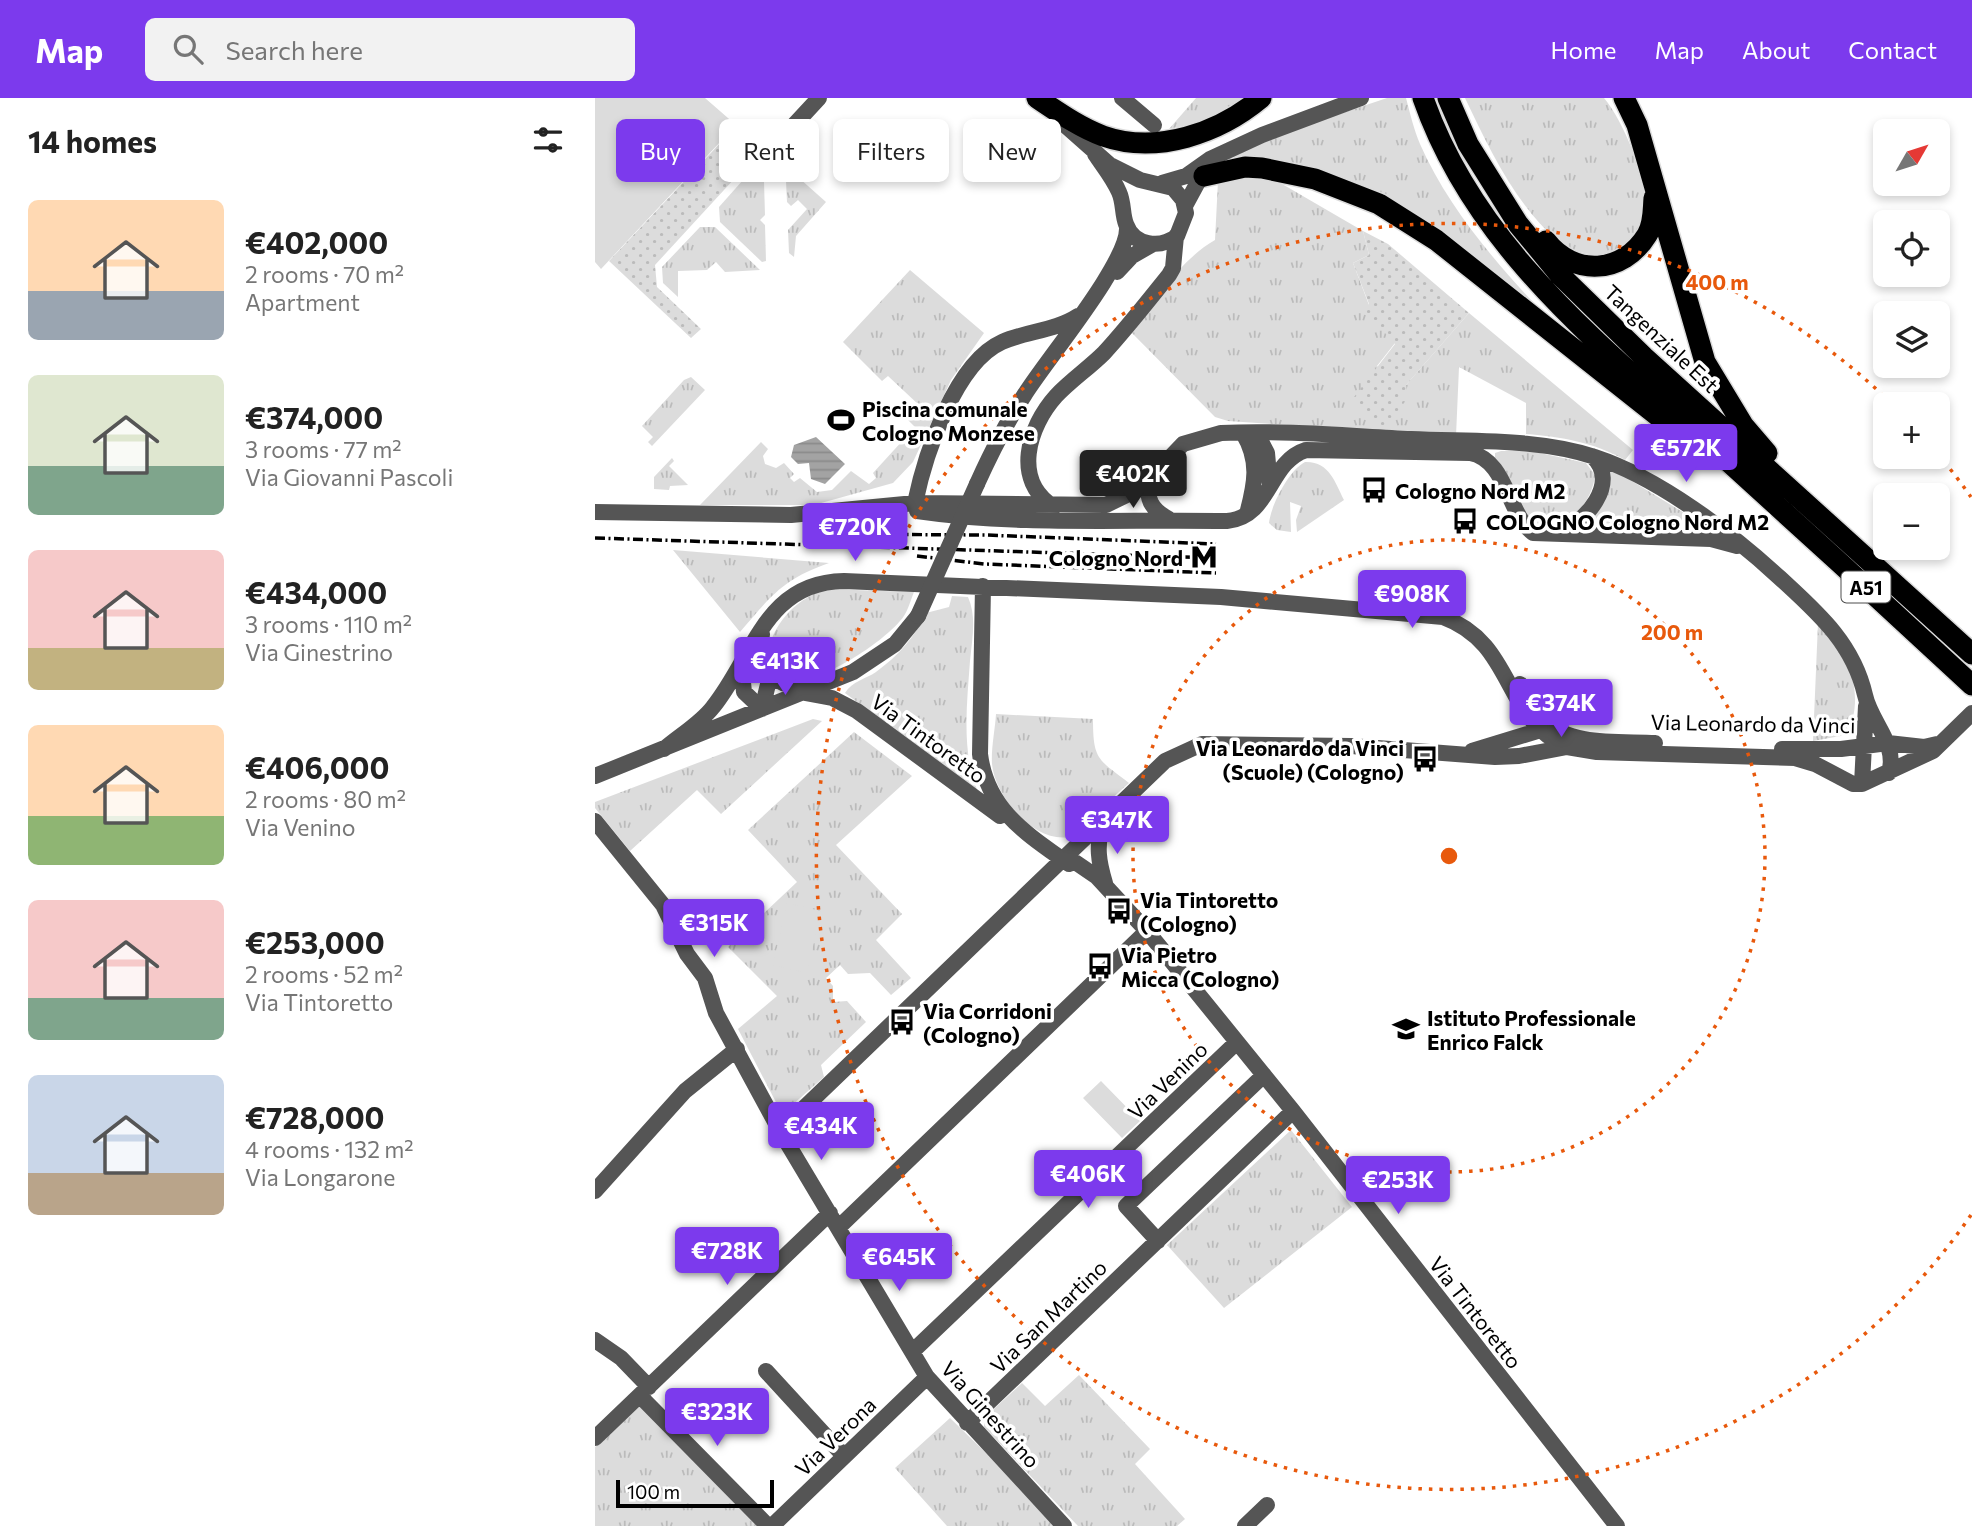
<!DOCTYPE html>
<html lang="en">
<head>
<meta charset="utf-8">
<style>
	:root { --surface:#fff; --page:#f2f2f2; --text:#222; --muted:#767676; --accent:#7c3aed }
	body { margin:0; font-family:Commissioner,sans-serif; background:var(--page); color:var(--text); height:100vh; display:flex; flex-direction:column; font-size:26px; white-space:nowrap }
	* { box-sizing:border-box; margin:0 }
	p { font-size:23px; color:var(--muted) }
	.icon { flex:none; width:38px; height:38px; fill:none; stroke:currentColor; stroke-width:2; stroke-linecap:round; stroke-linejoin:round }
	.map { position:relative; flex:1; overflow:hidden }
	.drawer { display:flex; flex-direction:column; background:var(--surface); width:595px }
	.drawer>* { flex:none }
	.hud { position:absolute; left:21px; top:21px; width:665px; height:63px; display:flex; gap:14px }
	.needle { width:46px; rotate:51deg }
	.buttons { position:absolute; left:1278px; top:21px; display:grid; gap:14px }
	.buttons a { display:grid; place-items:center; width:77px; height:77px; border-radius:10px; background:var(--surface); box-shadow:0 4px 10px #0003; font-size:35px }
	.scale { position:absolute; left:21px; bottom:18px; width:158px; box-sizing:border-box; padding-left:7px; border:4px solid #000; border-top:0; font-size:19px; line-height:24px; white-space:nowrap; color:#000; -webkit-text-stroke:5px #fff; paint-order:stroke }
	.price { position:absolute; translate:-50% -60px; padding:0 16px; border-radius:7px; background:var(--accent); color:#fff; font-size:23px; line-height:46px; filter:drop-shadow(0 2px 4px #0008) }
	.price::after { content:''; position:absolute; left:50%; top:42px; width:21px; height:16px; margin-left:-10px; background:inherit; clip-path:polygon(0 0,100% 0,50% 100%) }
	.price.on { background:#222; color:#fff }
	ul { padding:0; list-style:none }
	li { display:flex; align-items:center; gap:21px; height:175px; padding:0 28px }
	li span { display:grid; place-items:center; flex:none; width:196px; height:140px; border-radius:10px; color:#555 }
	li>.icon { margin-inline-start:auto }
	span .icon { width:84px; height:84px; fill:#fffc; stroke-width:1 }
	li b { font-size:30px }
	h2 { display:flex; justify-content:space-between; align-items:center; height:84px; padding:0 28px; font-size:30px }
	.pill { padding:0 24px; border-radius:10px; background:var(--surface); box-shadow:0 4px 10px #0003; font-size:24px; line-height:63px }
	.pill.on { background:var(--accent); color:#fff }
	header { display:flex; align-items:center; gap:42px; box-sizing:border-box; height:98px; padding:0 35px; background:var(--accent); color:#fff }
	header strong { font-size:33px }
	nav { display:flex; gap:38px; margin-inline-start:auto; font-size:24px }
	.search { width:490px; height:63px; background:var(--page); display:flex; align-items:center; gap:18px; box-sizing:border-box; padding:0 24px; border-radius:10px; color:var(--muted); font-size:26px }
	main { display:flex; flex:1; min-height:0 }
	.map>svg:first-child { display:block }
</style>
</head>
<body>
<header>
<strong>Map</strong>
<div class="search"><svg class="icon" aria-label="search" viewBox="0 0 24 24"><circle cx="10" cy="10" r="6"/><path d="M15 15l6 6"/></svg>Search here</div>
<nav><a>Home</a><a>Map</a><a>About</a><a>Contact</a></nav>
</header>
<main>
<section class="drawer">
<h2>14 homes<svg class="icon" aria-label="filters" viewBox="0 0 24 24"><path d="M4 7h16M4 17h16"/><circle cx="9" cy="7" r="2"/><circle cx="15" cy="17" r="2"/></svg></h2>
<ul>
<li><span style="background:linear-gradient(#ffd9b3 65%,#9aa5b1 0)"><svg class="icon" aria-label="home" viewBox="0 0 24 24"><path d="M3 11l9-7 9 7M6 9v11h12V9"/></svg></span><div><b>€402,000</b><p>2 rooms · 70 m²</p><p>Apartment</p></div></li>
<li><span style="background:linear-gradient(#dfe7d0 65%,#7fa58c 0)"><svg class="icon" aria-label="home" viewBox="0 0 24 24"><path d="M3 11l9-7 9 7M6 9v11h12V9"/></svg></span><div><b>€374,000</b><p>3 rooms · 77 m²</p><p>Via Giovanni Pascoli</p></div></li>
<li><span style="background:linear-gradient(#f6c9c9 70%,#c2b280 0)"><svg class="icon" aria-label="home" viewBox="0 0 24 24"><path d="M3 11l9-7 9 7M6 9v11h12V9"/></svg></span><div><b>€434,000</b><p>3 rooms · 110 m²</p><p>Via Ginestrino</p></div></li>
<li><span style="background:linear-gradient(#ffd9b3 65%,#8fb573 0)"><svg class="icon" aria-label="home" viewBox="0 0 24 24"><path d="M3 11l9-7 9 7M6 9v11h12V9"/></svg></span><div><b>€406,000</b><p>2 rooms · 80 m²</p><p>Via Venino</p></div></li>
<li><span style="background:linear-gradient(#f6c9c9 70%,#7fa58c 0)"><svg class="icon" aria-label="home" viewBox="0 0 24 24"><path d="M3 11l9-7 9 7M6 9v11h12V9"/></svg></span><div><b>€253,000</b><p>2 rooms · 52 m²</p><p>Via Tintoretto</p></div></li>
<li><span style="background:linear-gradient(#c9d6e8 70%,#b9a48a 0)"><svg class="icon" aria-label="home" viewBox="0 0 24 24"><path d="M3 11l9-7 9 7M6 9v11h12V9"/></svg></span><div><b>€728,000</b><p>4 rooms · 132 m²</p><p>Via Longarone</p></div></li>
</ul>
</section>
<div class="map">
<svg width="1377" height="1428" viewBox="0 0 1377 1428">
	<defs>
		<pattern id="grass-tufts" width="24" height="20" patternUnits="userSpaceOnUse" patternTransform="scale(1.75)"><rect width="24" height="20" fill="#dcdcdc"/><path d="M3 7l-1-3M5 7V3M7 7l1-3M15 17l-1-3M17 17v-4M19 17l1-3" fill="none" stroke="#bbb"/></pattern>
		<pattern id="garden-dots" width="8" height="8" patternUnits="userSpaceOnUse" patternTransform="scale(1.75)"><rect width="8" height="8" fill="#dcdcdc"/><path d="M2 2h.1M6 6h.1" fill="none" stroke="#bbb" stroke-width="1.8" stroke-linecap="round"/></pattern>
		<pattern id="water-rules" width="6" height="5" patternUnits="userSpaceOnUse" patternTransform="scale(1.75)"><rect width="6" height="5" fill="#a3a3a3"/><path d="M0 2.5h6" fill="none" stroke="#8b8b8b"/></pattern>
	</defs>
	<rect width="100%" height="100%" fill="#fff"/>
	<path fill="url(#grass-tufts)" d="M 601,0 L 655,0 L 627,20 L 574,31 Z
		M 792,0 L 811,0 C 815,15 819,32 825,46 C 853,110 904,169 952,219 L 819,116 L 637,59 L 682,37 Z
		M 870,0 L 1009,0 C 1029,24 1050,78 1052,108 C 1053,129 1028,155 1008,157 C 994,158 974,152 963,143 C 921,108 893,48 870,0 Z
		M 164,64 L 186,64 L 231,104 L 201,138 L 199,159 L 194,155 L 193,132 L 212,111 L 203,102 L 196,108 L 192,104 L 191,83 L 169,84 L 170,117 L 165,122 L 170,127 L 171,163 L 167,164 L 125,124 L 124,109 Z
		M 646,78 L 682,83 L 768,133 L 774,157 L 758,165 L 774,207 L 800,245 L 782,268 L 810,288 L 874,215 L 1038,352 L 1030,362 C 998,344 967,339 931,336 L 931,305 L 864,269 L 861,338 L 633,323 L 620,319 L 535,233 C 560,203 585,162 620,142 L 623,83 Z
		M 105,129 L 120,129 L 165,172 L 130,174 L 121,164 L 112,172 L 83,173 L 83,199 L 68,185 L 67,169 Z
		M 315,172 L 389,235 L 356,282 L 318,364 L 298,385 L 219,407 L 105,407 L 166,344 L 173,351 L 168,358 L 170,366 L 181,370 L 189,365 L 199,376 L 195,380 L 199,384 L 205,380 L 222,394 L 237,392 L 256,373 L 274,386 L 281,380 L 278,375 L 320,329 L 313,322 L 325,308 L 293,278 L 287,283 L 248,244 Z
		M 96,279 L 110,292 L 57,348 L 53,344 L 58,339 L 47,328 L 89,282 Z
		M 906,353 L 936,353 L 991,365 L 1000,377 C 997,410 959,448 929,417 C 916,405 908,381 900,365 L 900,355 Z
		M 77,360 L 79,363 L 74,368 L 93,387 L 75,388 L 74,392 L 59,391 L 59,379 Z
		M 710,364 C 734,363 740,384 749,402 L 702,434 L 701,422 L 706,408 L 695,404 L 696,434 L 682,432 L 674,425 C 676,407 694,372 710,364 Z
		M 1014,369 L 1117,432 L 991,426 Z
		M 78,452 L 234,465 C 188,481 176,498 145,534 Z
		M 230,491 L 319,494 C 315,504 312,516 305,523 C 287,545 211,598 184,577 C 179,573 175,565 171,559 C 179,525 197,504 230,491 Z
		M 357,498 L 373,499 C 382,519 377,541 375,563 C 372,605 366,655 383,694 L 250,595 C 257,583 271,581 281,574 C 304,557 319,540 331,515 L 354,509 Z
		M 1223,525 C 1254,552 1272,599 1251,637 L 1218,643 Z
		M 401,616 L 498,621 C 498,662 503,661 534,685 L 474,739 C 439,745 400,699 397,666 C 396,650 400,632 401,616 Z
		M 218,621 L 227,623 L 126,716 L 102,692 L 35,753 L 0,710 L 0,704 Z
		M 259,634 L 317,678 L 241,747 L 307,816 L 281,842 L 316,880 L 296,897 L 275,875 L 253,876 L 245,867 L 231,880 L 238,888 L 238,904 L 252,903 L 271,924 L 226,967 L 229,979 L 187,1016 L 143,931 L 182,898 L 133,849 L 202,784 L 153,732 Z
		M 696,1032 L 757,1109 L 629,1210 L 572,1147 Z
		M 484,1277 L 555,1351 L 540,1366 L 590,1421 L 582,1428 L 483,1428 L 389,1329 L 389,1320 L 427,1285 L 450,1308 Z
		M 45,1306 L 163,1428 L 0,1428 L 0,1349 Z
		M 355,1320 L 426,1389 L 459,1428 L 352,1428 L 300,1370 Z"/>
	<path fill="url(#garden-dots)" d="M 148,21 L 174,43 L 60,167 L 62,189 L 106,231 L 96,240 L 14,163 Z
		M 768,133 L 793,146 L 874,215 L 811,287 L 813,300 L 788,331 L 756,303 L 800,246 L 769,212 L 774,206 L 758,165 L 774,157 Z"/>
	<path fill="#dcdcdc" d="M 0,0 L 110,0 L 141,27 L 6,171 L 0,164 Z
		M 192,805 L 226,813 L 212,875 L 178,867 Z
		M 506,983 L 545,1023 L 527,1040 L 488,1000 Z"/>
	<path fill="url(#water-rules)" d="M 221,339 L 250,366 L 230,386 L 216,381 L 214,365 L 203,366 L 196,359 L 199,347 Z"/>
	<g fill="none" stroke-linecap="round" stroke-linejoin="round">
		<g stroke="#dbdbdb" stroke-width="24">
			<path id="highway" d="M 442,0 C 463,14 484,29 508,38 C 562,57 624,35 666,0
				M 828,0 C 881,152 1009,249 1123,354 C 1208,431 1293,509 1377,587
				M 853,0 L 873,46 L 923,126 L 965,177 L 1049,259 L 1377,556
				M 1029,0 L 1042,27 L 1110,264 L 1148,327 L 1172,355
				M 609,78 L 650,69 L 667,70 L 720,81 L 784,106 L 841,142 L 1092,341
				M 951,143 C 979,179 1028,176 1052,137 C 1059,126 1058,112 1059,100"/>
		</g>
		<path stroke="#555" stroke-width="16" d="M 527,0 L 559,27
			M 463,21 L 515,67 L 545,82 L 578,90 L 588,102 L 591,115 L 582,138 C 565,151 539,148 531,126 C 527,116 529,105 524,94 C 518,80 508,68 500,56
			M 187,40 L 224,0
			M 567,85 L 591,78 L 615,61 L 667,37 L 766,0
			M 590,108 L 603,84 L 616,71
			M 522,174 L 537,158 L 558,146
			M 648,335 C 665,363 660,386 652,416
			M 662,336 L 672,355 L 675,388
			M 556,381 C 549,400 557,412 574,421
			M 382,386 C 396,355 411,325 430,296 C 451,262 534,164 532,129
			M 459,409 C 417,383 433,329 461,298 C 476,282 494,270 509,255 C 532,230 553,203 574,177 L 578,170 L 581,138
			M 325,412 L 320,405 C 330,357 360,265 407,244 C 432,233 460,233 483,218
			M 322,413 C 424,428 529,421 632,423 C 676,419 673,364 711,352 L 875,355 C 912,362 912,415 938,435 L 1116,441 L 1142,448
			M 0,414 L 196,417 L 320,405 L 511,407 L 546,390 L 588,346 L 626,335 C 689,332 753,338 816,341 C 876,344 943,340 1000,359 C 1064,380 1136,435 1185,480 C 1223,515 1258,545 1270,597 C 1276,625 1303,646 1294,675
			M 963,434 C 990,426 1026,384 997,358
			M 388,488 L 385,656 C 392,712 432,736 474,766
			M 167,536 C 162,568 179,592 214,588
			M 146,565 L 149,594 L 167,611 L 175,578
			M 925,586 C 933,598 939,612 949,622 C 974,649 1027,643 1060,645
			M 210,595 L 237,600 L 262,613 L 405,718
			M 69,651 C 85,637 105,626 118,609 C 159,558 170,484 249,483 L 626,499 L 848,519 C 921,546 906,620 972,649
			M 1187,651 L 1246,651 L 1293,645 L 1329,649 L 1342,646
			M 877,653 L 952,630
			M 0,678 L 258,574 L 300,546 L 323,518
			M 1267,686 L 1271,608
			M 0,723 L 68,807 L 92,856 L 110,880 L 121,915 L 185,1033 L 332,1279 L 469,1428
			M 509,726 C 500,746 504,765 510,785
			M 466,761 L 480,764 L 502,779 L 552,833 L 698,1013 L 1022,1428
			M 185,1033 L 570,663 L 607,646 L 756,648 L 900,659 L 924,658 L 972,649 L 1002,654 L 1200,660 L 1220,666 L 1258,686 L 1267,686 L 1338,653 L 1377,615
			M 0,1093 L 90,993 L 142,951
			M 244,1129 L 552,833
			M 563,1143 L 531,1108 L 669,977
			M 0,1242 L 26,1260 L 54,1289
			M 318,1253 L 642,944
			M 171,1273 L 249,1358
			M 45,1298 L 173,1428
			M 372,1325 L 698,1013
			M 0,1340 L 235,1115
			M 177,1428 L 332,1279
			M 650,1428 L 672,1407"/>
		<use href="#highway" stroke="#000" stroke-width="21"/>
		<path stroke="#000" stroke-width="3.5" stroke-dasharray="10 3.5 2 3.5" stroke-linecap="butt" d="M 222,436 L 390,437 L 621,446
			M 0,440 L 621,460
			M 322,458 L 389,466 L 621,475"/>
		<path stroke="#555" stroke-width="16" d="M 323,518 L 382,386"/>
	</g>
	<g fill="none" stroke="#e8590c" stroke-width="3.5" stroke-dasharray="3.5 7">
		<circle cx="854" cy="758" r="316"/>
		<path d="M1376 1117A633 633 0 1 1 1294 303M1342 355A633 633 0 0 1 1376 399"/>
	</g>
	<defs>
		<g id="stadium-bare" transform="scale(2.1)"><path d="M0-5a6.5 5 0 1 0 0 10a6.5 5 0 1 0 0-10ZM-3.5-1.8h7v3.6h-7Z" fill="#000" stroke="#fff" stroke-width="2.5" paint-order="stroke"/></g>
		<g id="bus-bare" transform="scale(2.1)"><path d="M-5-6H5V4H4V6H2V4H-2V6H-4V4H-5ZM-3.5-4V0h7V-4ZM-3.5 1.2v1.5H-2V1.2ZM2 1.2v1.5H3.5V1.2Z" fill="#000" stroke="#fff" stroke-width="2.5" paint-order="stroke"/></g>
		<g id="metro-bare" transform="scale(2.1)"><path d="M-5.5 5V-5H-3L0 0L3-5H5.5V5H3V-.5L0 4L-3-.5V5Z" fill="#000" stroke="#fff" stroke-width="2.5" paint-order="stroke"/></g>
		<g id="school-bare" transform="scale(2.1)"><path d="M0-5L7-2L0 1L-7-2ZM-4 1L0 2.5L4 1V4Q0 6-4 4Z" fill="#000" stroke="#fff" stroke-width="2.5" paint-order="stroke"/></g>
	</defs>
	<g fill-rule="evenodd">
		<use href="#stadium-bare" x="246" y="322"/>
		<use href="#bus-bare" x="779" y="392"/>
		<use href="#bus-bare" x="870" y="423"/>
		<use href="#metro-bare" x="609" y="459"/>
		<use href="#bus-bare" x="830" y="661"/>
		<use href="#bus-bare" x="524" y="813"/>
		<use href="#bus-bare" x="505" y="868"/>
		<use href="#bus-bare" x="307" y="924"/>
		<use href="#school-bare" x="811" y="931"/>
	</g>
	<g text-anchor="middle" dominant-baseline="central" stroke-width="7" stroke-linejoin="round" paint-order="stroke">
		<rect fill="#fff" stroke="#4c4c4c" stroke-width="2" x="1246.5" y="473.5" width="49" height="31" rx="5"/>
		<g font-size="19" font-weight="bold" fill="#000">
			<text x="1271" y="489">A51</text>
		</g>
		<g font-size="21" fill="#000" stroke="#fff">
			<text transform="translate(1067 240) rotate(43)">Tangenziale Est</text>
			<text transform="translate(1158 625) rotate(1)">Via Leonardo da Vinci</text>
			<text transform="translate(334 640) rotate(36)">Via Tintoretto</text>
			<text transform="translate(572 982) rotate(-44)">Via Venino</text>
			<text transform="translate(881 1214) rotate(52)">Via Tintoretto</text>
			<text transform="translate(453 1218) rotate(-44)">Via San Martino</text>
			<text transform="translate(396 1316) rotate(48)">Via Ginestrino</text>
			<text transform="translate(240 1338) rotate(-44)">Via Verona</text>
		</g>
		<g font-size="21" font-weight="bold" fill="#000" stroke="#fff" text-anchor="start">
			<text x="267" y="310">Piscina comunale<tspan x="267" dy="24">Cologno Monzese</tspan></text>
			<text x="800" y="392">Cologno Nord M2</text>
			<text x="891" y="423">COLOGNO Cologno Nord M2</text>
			<text x="588" y="459" text-anchor="end">Cologno Nord</text>
			<text x="809" y="649" text-anchor="end">Via Leonardo da Vinci<tspan x="809" dy="24">(Scuole) (Cologno)</tspan></text>
			<text x="545" y="801">Via Tintoretto<tspan x="545" dy="24">(Cologno)</tspan></text>
			<text x="526" y="856">Via Pietro<tspan x="526" dy="24">Micca (Cologno)</tspan></text>
			<text x="328" y="912">Via Corridoni<tspan x="328" dy="24">(Cologno)</tspan></text>
			<text x="832" y="919">Istituto Professionale<tspan x="832" dy="24">Enrico Falck</tspan></text>
		</g>
	</g>
	<circle cx="854" cy="758" r="10" fill="#e8590c" stroke="#fff" stroke-width="3.5"/>
	<g font-size="21" text-anchor="middle" font-weight="bold" fill="#e8590c" stroke="#fff" stroke-width="7" stroke-linejoin="round" paint-order="stroke">
		<text x="1122" y="192">400 m</text>
		<text x="1077" y="542">200 m</text>
	</g>
</svg>
<div class="buttons">
<a><svg class="needle" viewBox="-14 -14 28 28"><path d="M0-13l5 13h-10z" fill="#e53935"/><path d="M0 13l5-13h-10z" fill="#767676"/></svg></a>
<a><svg class="icon" aria-label="locate" viewBox="0 0 24 24"><circle cx="12" cy="12" r="6"/><path d="M12 2v4M12 18v4M2 12h4M18 12h4"/></svg></a>
<a><svg class="icon" aria-label="layers" viewBox="0 0 24 24"><path d="M12 4l9 5-9 5-9-5zM3 14l9 5 9-5"/></svg></a>
<a>+</a>
<a>−</a>
</div>
<div class="scale">100 m</div>
<b class="price" style="left:1091px;top:386px">€572K</b>
<b class="price on" style="left:538px;top:412px">€402K</b>
<b class="price" style="left:260px;top:465px">€720K</b>
<b class="price" style="left:817px;top:532px">€908K</b>
<b class="price" style="left:190px;top:599px">€413K</b>
<b class="price" style="left:966px;top:641px">€374K</b>
<b class="price" style="left:522px;top:758px">€347K</b>
<b class="price" style="left:119px;top:861px">€315K</b>
<b class="price" style="left:226px;top:1064px">€434K</b>
<b class="price" style="left:493px;top:1112px">€406K</b>
<b class="price" style="left:803px;top:1118px">€253K</b>
<b class="price" style="left:132px;top:1189px">€728K</b>
<b class="price" style="left:304px;top:1195px">€645K</b>
<b class="price" style="left:122px;top:1350px">€323K</b>
<div class="hud">
<a class="pill on">Buy</a>
<a class="pill">Rent</a>
<a class="pill">Filters</a>
<a class="pill">New</a>
</div>
</div>
</main>
</body>
</html>
